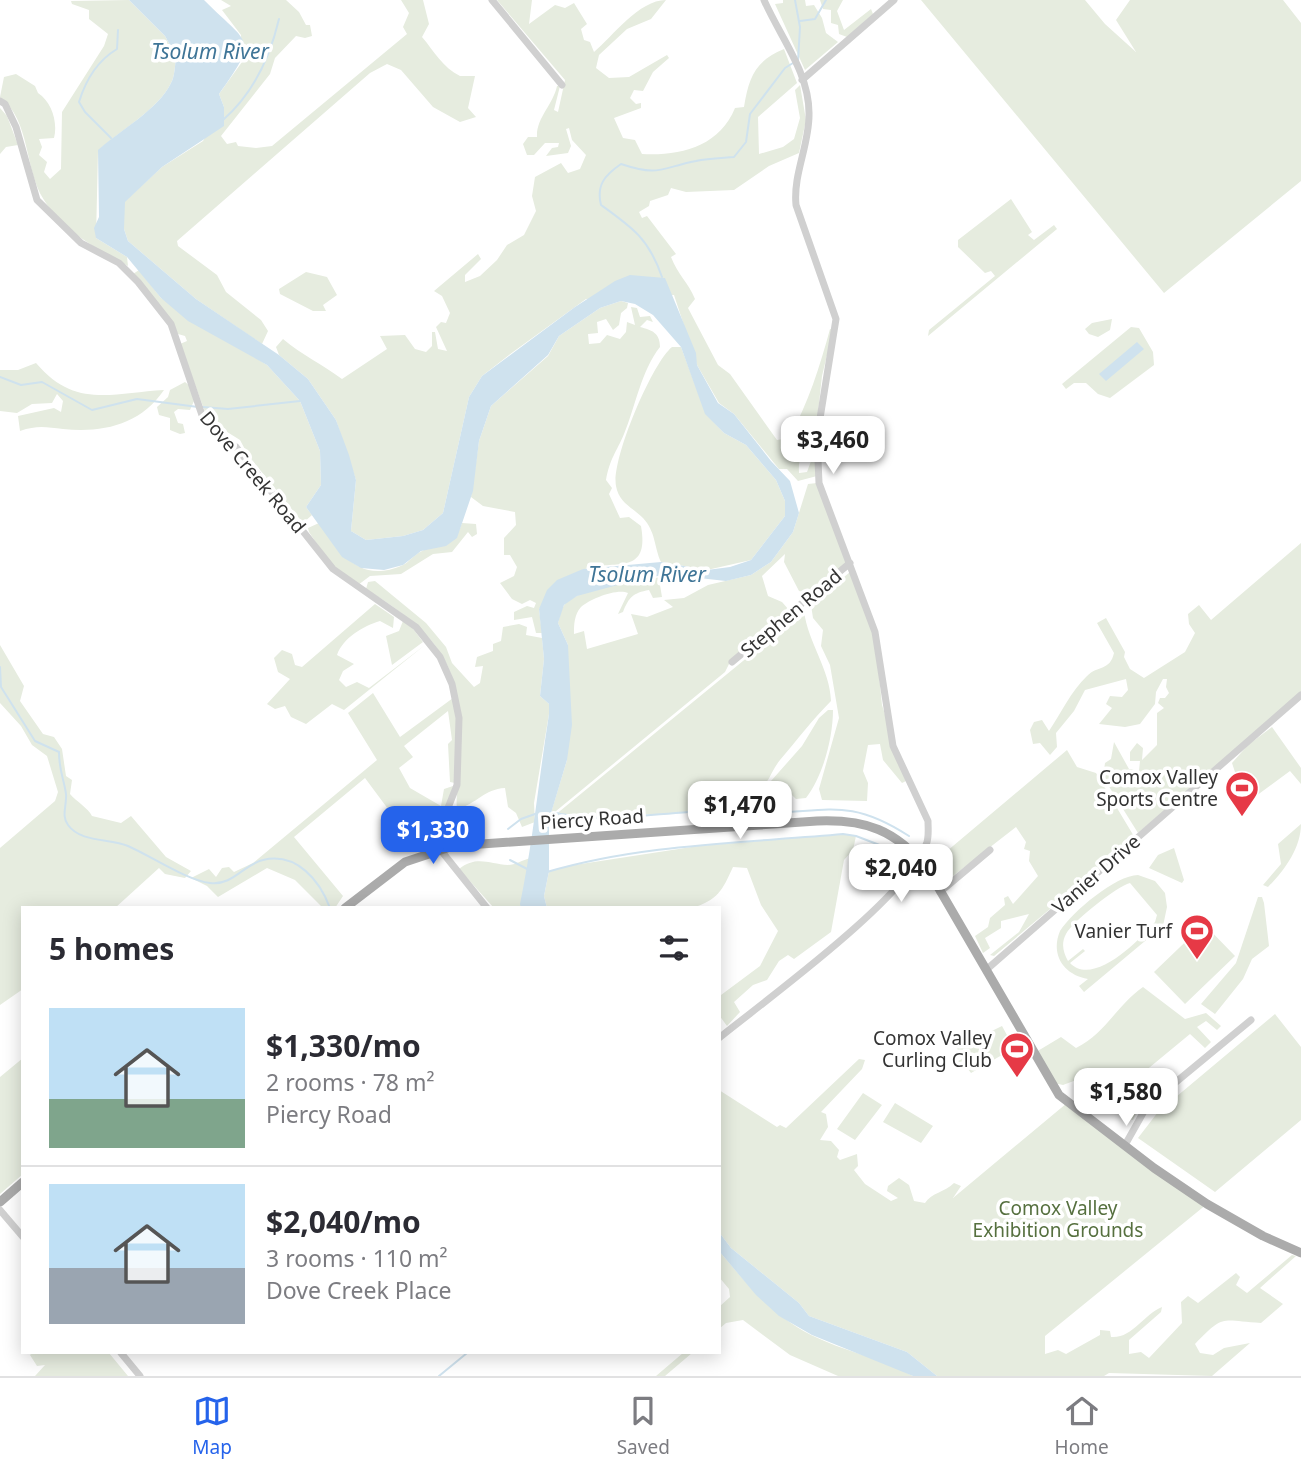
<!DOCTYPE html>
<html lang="en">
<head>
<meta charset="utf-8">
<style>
	:root { --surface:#fff; --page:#f2f2f3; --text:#2b2b33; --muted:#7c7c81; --line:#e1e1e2; --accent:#2563eb }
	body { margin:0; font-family:"Noto Sans",sans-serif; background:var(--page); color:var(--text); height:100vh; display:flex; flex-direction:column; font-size:26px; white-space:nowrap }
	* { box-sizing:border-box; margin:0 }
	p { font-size:23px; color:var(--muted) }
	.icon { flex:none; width:38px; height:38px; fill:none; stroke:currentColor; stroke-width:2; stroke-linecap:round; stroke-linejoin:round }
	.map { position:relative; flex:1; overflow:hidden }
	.sheet { position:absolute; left:21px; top:906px; width:700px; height:448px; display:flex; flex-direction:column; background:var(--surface); border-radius:0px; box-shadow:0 4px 18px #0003 }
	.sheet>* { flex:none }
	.price { position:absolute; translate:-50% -60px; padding:0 16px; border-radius:14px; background:#fff; color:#222; font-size:23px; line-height:46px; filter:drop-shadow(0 2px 4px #0008) }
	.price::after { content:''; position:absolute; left:50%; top:42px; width:21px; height:16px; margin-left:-10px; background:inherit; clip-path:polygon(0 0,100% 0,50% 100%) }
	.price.current { background:var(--accent); color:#fff }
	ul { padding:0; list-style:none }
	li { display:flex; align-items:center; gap:21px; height:175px; padding:0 28px }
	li+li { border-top:2px solid var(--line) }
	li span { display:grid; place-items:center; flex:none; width:196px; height:140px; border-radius:0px; color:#555 }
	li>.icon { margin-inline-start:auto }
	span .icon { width:84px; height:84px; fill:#fffc; stroke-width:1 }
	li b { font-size:30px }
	h2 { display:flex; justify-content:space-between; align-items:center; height:84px; padding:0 28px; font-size:30px }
	.tabs { display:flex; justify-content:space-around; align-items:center; height:98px; border-top:2px solid var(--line); background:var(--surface); font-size:19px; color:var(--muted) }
	.tabs a { display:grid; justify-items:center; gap:4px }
	.tabs .current { color:var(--accent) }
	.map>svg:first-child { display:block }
</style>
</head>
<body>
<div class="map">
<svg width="1301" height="1376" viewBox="0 0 1301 1376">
	<rect width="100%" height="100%" fill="#fff"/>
	<path fill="#e6ecdf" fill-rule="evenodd" d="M 129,0 L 165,36 L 176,56 C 175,64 175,76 171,83 C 159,109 119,131 98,151 L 96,238 L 127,257 L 128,266 C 96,248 64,232 44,200 C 24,169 31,121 0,97 L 4,77 L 16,74 L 35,86 L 38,93 C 52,102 58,123 54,138 L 39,139 L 42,147 L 39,155 L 47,162 L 44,172 L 50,179 L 61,169 L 62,112 L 104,46 L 108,34 L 89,19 L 89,10 L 72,4 L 71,1 Z
		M 221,0 L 286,0 L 299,12 L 306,25 L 310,25 L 312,36 L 305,38 L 296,36 L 275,58 L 270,74 L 221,136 L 227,144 L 236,142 L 238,146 L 256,148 L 272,146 L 407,34 L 403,27 L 409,13 L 401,0 L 423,0 L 429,24 L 422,37 C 434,51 443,68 460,76 L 475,76 L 468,108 L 476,117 L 460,122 L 433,107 L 401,70 L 387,64 L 370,73 L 177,241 L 178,246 L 217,275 L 226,292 L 261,320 L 268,331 L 262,344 L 196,299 L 128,241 L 124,229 L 124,202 L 162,167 L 203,141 L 224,107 L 219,94 L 242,62 L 241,35 L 222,10 L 231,6 Z
		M 497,0 L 532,0 L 529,24 L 555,5 L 565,8 L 574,3 L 587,24 L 581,29 L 584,40 L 590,42 L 594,52 C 613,36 639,0 666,0 L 651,19 L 627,29 L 599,55 L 596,68 L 609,78 L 629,77 L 667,55 L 669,58 L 653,72 L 643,91 L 634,90 L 630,98 L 636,104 L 641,103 L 641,108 L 614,118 L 623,138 L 635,140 L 642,154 C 680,156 719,147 735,108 L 744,107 C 749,77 755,61 784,49 L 797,83 L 758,117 L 759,154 L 783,147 L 794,139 L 800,118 L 795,90 L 800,85 L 806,120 L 799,153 L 769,166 L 734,190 L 686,192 L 671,188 L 668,195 L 650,201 L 649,206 L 639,212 L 642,218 L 647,216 L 676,254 L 671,257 C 678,275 688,282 695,299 L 688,308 L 718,365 L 730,374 L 777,440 L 789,438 C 808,404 820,366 830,329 L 833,330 L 822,376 L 815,439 C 802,447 798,459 799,473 L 807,472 L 814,453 L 817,476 L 798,481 L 787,469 L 779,469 L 734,414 L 719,403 L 697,365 L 674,295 L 586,299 L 513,352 L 482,376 L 469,397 L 443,513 L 423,530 L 403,536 L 366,540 L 351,531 L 356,480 L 336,420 L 308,379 L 279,355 L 276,347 L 283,339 C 302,355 322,364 342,379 L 387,349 L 380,336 L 405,335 L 415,349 L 426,352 L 432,346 L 432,332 L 435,332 L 438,349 L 447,351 L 436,327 L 441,322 L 446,323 L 450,313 L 442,296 L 434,291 L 478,254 L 481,259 L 465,275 L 465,282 L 480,276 L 497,260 L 507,245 L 524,235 L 536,211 L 532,196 L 535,177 L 561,163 L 568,173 L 580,169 L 586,155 L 572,140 L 569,128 L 566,129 L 571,146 L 568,153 L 546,156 L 552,148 L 558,147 L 559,143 L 545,143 L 534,155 L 527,155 L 523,144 L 528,137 L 537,137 C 536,118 553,105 557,86 L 560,86 L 554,110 L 558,112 L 565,80 Z
		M 783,0 L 805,0 L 806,6 L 814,5 L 822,18 L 826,33 L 838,42 L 805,70 L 775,4 L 783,3 Z
		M 820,0 L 843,0 L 837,11 L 844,30 L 871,9 L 873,14 L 847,37 L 839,34 L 838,25 L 831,23 L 831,10 L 823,9 Z
		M 921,0 L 1085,0 L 1105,24 L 1136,52 L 1116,20 L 1130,0 L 1283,0 L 1301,23 L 1301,181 L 1164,293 Z
		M 0,108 L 7,116 L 18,145 L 6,147 L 0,154 Z
		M 1011,199 L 1032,232 L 1028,235 L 1034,240 L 1054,225 L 1057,229 L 928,336 L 929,330 L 995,276 L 991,271 L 985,273 L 958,247 L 958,240 Z
		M 139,270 L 161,298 L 267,365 L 300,401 L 320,451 L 321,485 L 306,507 L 312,515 L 303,523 L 248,455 L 240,440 L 208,420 L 180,344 L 187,341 L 185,336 L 178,334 L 133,274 Z
		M 306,272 L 327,277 L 337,295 L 323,305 L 326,311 L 313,311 L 280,294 L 279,289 Z
		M 621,301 L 628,303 L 627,308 L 621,313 L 619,325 L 613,330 L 606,319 L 597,322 L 598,333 L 588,334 L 589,344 L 600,343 L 607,335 L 620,339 L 626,332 L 627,322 L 635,325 L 631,307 L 637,308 L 640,317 L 650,316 L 653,322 L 647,320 L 640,327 C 652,330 660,333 660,347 C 641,371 636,405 624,434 C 616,453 610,458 606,480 L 612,488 L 609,494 L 620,518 L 629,517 L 641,526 C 650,577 614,559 585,569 C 573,572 549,599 539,609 L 542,633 L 536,633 L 532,617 L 514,620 L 514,612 L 527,606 L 534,608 L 536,603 L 530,600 L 522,604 L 512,599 L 500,583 L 514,576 L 517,567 L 510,555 L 504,555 L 504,538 L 516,525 L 515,512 L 483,506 L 471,497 L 479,441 L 491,406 L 548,356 L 559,336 L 600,308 Z
		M 1112,319 L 1110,330 L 1098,337 L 1089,334 L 1085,329 L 1092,323 Z
		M 1131,327 L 1139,328 L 1153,352 L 1154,365 L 1110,398 L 1098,394 L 1086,383 L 1074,383 L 1066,389 L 1062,384 Z
		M 672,347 L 681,347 L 706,414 L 724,433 L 746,445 L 776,480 L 785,501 L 785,516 L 751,560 L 707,570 L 661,562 C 654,547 656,532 643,518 C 632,507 619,503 616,486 C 611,460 652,363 672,347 Z
		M 36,363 C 75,409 112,393 164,390 C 140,425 103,433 63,429 C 46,427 37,425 20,431 L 18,416 L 54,408 L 61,412 L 63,401 L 57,394 L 52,403 L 32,404 L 17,413 L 0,411 L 0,370 L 18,370 Z
		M 185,382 L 190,386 L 194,401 L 190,410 L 178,409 L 174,412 L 178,423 L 183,424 L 185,433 L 180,434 L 170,430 L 170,418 L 159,415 L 157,407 L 168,397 L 170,390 Z
		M 817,483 L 846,563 L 811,594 L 799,591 L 784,562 L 785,554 L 762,576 L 768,596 L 782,602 L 789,610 L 730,662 L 725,672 L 550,816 L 567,760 L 568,645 L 558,623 C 560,616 561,608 566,603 C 589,583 661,574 691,578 L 660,585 L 662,597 L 653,598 L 649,590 C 633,593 629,597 623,612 L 618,614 L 628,593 C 617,588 590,599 581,607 C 574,615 574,625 574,634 L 584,631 L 587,649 L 638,634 L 631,614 L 647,617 L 673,607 L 664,600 L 684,598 L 708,585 L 751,575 L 771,562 L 793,532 L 808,484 Z
		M 319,523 C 340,552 359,585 403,565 C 409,562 414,555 420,552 C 442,540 452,552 462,523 L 476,524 L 477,534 L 472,537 L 468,532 L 452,552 L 433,554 L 401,574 L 370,576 L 358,585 L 331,565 L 309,532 L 308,528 Z
		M 1301,543 L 1301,693 L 1138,833 L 1103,777 L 1105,763 L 1111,759 L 1114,742 L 1129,769 L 1139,771 L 1140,761 L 1130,761 L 1130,752 L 1137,743 L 1143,748 L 1142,760 L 1157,745 L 1157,713 L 1164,708 L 1158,703 L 1160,698 L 1165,698 L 1169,693 L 1166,687 L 1167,679 L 1163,679 L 1156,692 L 1155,704 L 1140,724 L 1125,727 L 1099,724 L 1112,708 L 1106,704 L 1110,696 L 1122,697 L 1128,690 L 1126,679 L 1085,690 L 1074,711 L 1056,733 L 1057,747 L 1050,755 L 1040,743 L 1033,744 L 1030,730 L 1034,722 L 1042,720 L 1049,731 C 1061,713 1071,691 1087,676 C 1098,665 1110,671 1114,653 L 1097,623 L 1106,618 L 1125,652 L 1124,657 L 1130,669 L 1144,678 L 1185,652 L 1195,633 L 1189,624 L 1188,614 L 1199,605 L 1211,620 Z
		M 850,572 L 875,636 L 882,705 L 906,781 L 902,783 L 883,760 L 880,744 L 868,745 L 863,771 L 868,783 L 867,801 L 822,800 L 819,789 L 839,718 L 830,665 L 821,646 L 823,630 L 813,618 L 811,605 Z
		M 375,581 L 426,623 L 446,647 L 452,663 L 474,687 L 480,683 L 483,666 L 475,667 L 477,657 L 493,651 L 493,644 L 501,641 L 503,627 L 519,624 L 527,627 L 526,635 L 542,638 L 544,659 L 540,696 L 549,704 L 549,714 L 534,803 L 535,822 L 522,827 L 516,813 L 508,807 L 505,788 C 484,789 477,804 457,809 C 455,795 461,772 461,755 C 463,665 441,636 366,589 L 368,582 Z
		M 375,604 L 394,617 L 393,628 L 380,621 C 363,626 343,638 337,655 L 354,664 L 343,671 L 339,680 L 346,687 L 357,682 L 369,688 L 425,645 L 344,710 L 332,704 L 306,724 L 291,717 L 285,706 L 275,709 L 267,704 L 290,679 L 278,672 L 274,658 L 282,650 L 292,654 L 295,665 L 302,667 Z
		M 804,611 C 808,643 830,669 831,701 C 813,719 797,740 780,760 C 774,767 771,776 766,783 C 759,791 753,793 748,804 L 744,788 L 717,792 L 712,811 L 549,820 Z
		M 403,621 L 411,626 L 423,642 L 392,665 L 386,636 L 399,631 Z
		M 0,645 L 24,686 L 20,701 L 43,734 L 54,737 L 62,749 L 66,776 L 72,780 L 70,794 C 77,802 88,808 92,816 L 121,823 L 131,816 L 166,857 L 191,871 L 185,878 L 165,874 L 159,868 L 115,908 L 23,908 L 23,989 L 0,1005 L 0,848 L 55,801 L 58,792 L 47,756 L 32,745 L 21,726 L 0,703 Z
		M 373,693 L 400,737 L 453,698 L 457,707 L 455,783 L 450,782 L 448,744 L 452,740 L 448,711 L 404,746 L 413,757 L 399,768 L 410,788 L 441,806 L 444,789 L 453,786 C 447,805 437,845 411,840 L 365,778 L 294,837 L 343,896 L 335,908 L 323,908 L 295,880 L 267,868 L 218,897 L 207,886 L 191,878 L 209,869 L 216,877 L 222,868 L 229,867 L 234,872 L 253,863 L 377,760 L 348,713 Z
		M 828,710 L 833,710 C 833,738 823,776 806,798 L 796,799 L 789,792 L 788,784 L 777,787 L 771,781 L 802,746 L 819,718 Z
		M 1272,727 L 1301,768 L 1301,784 L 1290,771 L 1256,796 L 1236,775 L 1232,763 L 1248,745 Z
		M 1067,750 L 1077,767 L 1096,773 L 1135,838 L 994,956 L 990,955 L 1019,932 L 1029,914 L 1001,921 L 1001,928 L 985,938 L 990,948 L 983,953 L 975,936 L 988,927 L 990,918 L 1005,905 L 1004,898 L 1008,896 L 1013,904 L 1038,876 L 1029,861 L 1030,851 L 1024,849 L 1026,842 L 1016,827 L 944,883 L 934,862 Z
		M 1301,824 C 1301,848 1284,871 1268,887 L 1263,885 L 1281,864 L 1278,844 Z
		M 843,834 L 856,836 L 853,850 L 844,860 L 831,932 L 794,959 L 788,955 L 779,961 L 767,980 L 753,985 L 734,1002 L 740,1012 L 727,1026 L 719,1015 L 721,995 L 760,966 L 778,931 L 761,905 L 747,868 L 733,867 C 722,891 718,900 692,908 L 547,908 L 544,896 L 549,871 L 568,866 L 698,846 Z
		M 1174,848 L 1184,880 L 1182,883 L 1149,868 L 1158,855 Z
		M 530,858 L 521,908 L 494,908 L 459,869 C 476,855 490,864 508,865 C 515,865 523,860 530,858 Z
		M 1138,875 L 1155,881 L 1165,893 L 1167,907 L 1163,926 L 1084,992 L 1079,986 L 1088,979 C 1064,975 1050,955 1060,931 C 1072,912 1116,875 1138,875 ZM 1130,883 L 1157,915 L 1155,922 C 1139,941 1093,987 1070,963 L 1085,951 L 1083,949 L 1068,961 C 1063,952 1061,943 1066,934 C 1073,921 1116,887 1130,883 Z
		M 1258,897 L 1262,897 L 1264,903 L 1269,946 L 1252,959 L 1243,979 L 1215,1014 L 1201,1004 L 1236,963 Z
		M 1204,924 L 1235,956 L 1185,1004 L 1154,972 Z
		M 1143,987 L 1185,1019 L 1206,1013 L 1221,1026 L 1217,1030 L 1206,1021 L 1197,1027 L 1211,1042 L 1205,1048 L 1190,1034 L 1127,1086 L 1137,1111 L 1133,1120 L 1125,1118 L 1115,1107 L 1088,1112 L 1085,1107 L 1094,1092 L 1079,1079 L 1063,1085 L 1054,1083 L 1036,1052 L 1061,1037 L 1076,1048 C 1106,1033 1116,1006 1143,987 Z
		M 1275,1014 L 1301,1047 L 1301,1120 L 1215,1192 L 1138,1138 L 1158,1112 Z
		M 1002,1026 L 1014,1048 L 971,1073 L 964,1064 L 958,1066 L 956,1062 L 962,1059 L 957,1048 Z
		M 23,1058 L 23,1174 L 0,1194 L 0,1077 Z
		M 859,1059 L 865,1060 L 862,1069 L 821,1112 L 826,1114 L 828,1127 L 820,1140 L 831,1141 L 839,1150 L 837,1157 L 840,1160 L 857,1154 L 858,1166 L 854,1170 L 865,1184 L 891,1201 L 898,1198 L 887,1191 L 888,1186 L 899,1178 L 909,1185 L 914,1201 L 925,1203 C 932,1192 944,1193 954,1183 L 961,1186 L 953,1198 L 1067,1103 L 1207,1204 L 1045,1336 L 1045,1354 L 1058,1350 L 1066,1354 L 1100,1335 L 1100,1330 L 1110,1331 L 1111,1337 C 1132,1339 1144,1314 1162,1307 L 1161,1312 L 1129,1340 L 1129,1354 L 1141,1352 L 1149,1358 L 1182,1323 L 1181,1302 L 1188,1296 L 1198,1303 L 1236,1273 L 1240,1277 L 1236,1285 L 1247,1293 L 1292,1255 L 1296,1256 L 1260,1288 L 1283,1304 L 1261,1323 C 1221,1321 1225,1313 1195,1344 L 1200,1353 L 1213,1355 L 1224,1348 L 1250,1343 L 1212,1376 L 1109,1373 L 1104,1376 L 937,1376 L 907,1352 L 809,1316 L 799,1303 L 731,1248 L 719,1232 L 719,1090 L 777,1127 L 780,1125 L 786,1128 Z
		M 863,1093 L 882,1105 L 855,1140 L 837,1129 Z
		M 895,1103 L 933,1126 L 921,1143 L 883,1122 Z
		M 719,1251 C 747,1284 772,1315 811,1335 C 843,1351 881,1358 913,1376 L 838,1376 L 790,1355 L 743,1320 L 726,1323 L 719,1329 L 719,1307 L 730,1297 L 729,1289 L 719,1277 Z
		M 32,1353 L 109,1353 L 128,1376 L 35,1376 L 45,1365 L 37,1366 L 30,1355 Z
		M 683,1353 L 692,1353 L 665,1376 L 656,1376 Z"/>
	<path fill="#cfe2ee" d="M 129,0 L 204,0 C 247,44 261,36 219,94 L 224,107 L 224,126 L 162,167 L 125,202 L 124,229 L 128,241 L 196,299 L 279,355 L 308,379 L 336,420 L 349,455 L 356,480 L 351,531 L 366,540 L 403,536 L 423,530 L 443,513 L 469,397 L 482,376 L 575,307 L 615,281 L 630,275 L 665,278 L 696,353 L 697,365 L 718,403 L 734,414 L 771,461 L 790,481 L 799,513 L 793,532 L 771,562 L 751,575 L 726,581 L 672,575 L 647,577 L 577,596 L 564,605 L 558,623 L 568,645 L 572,725 L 567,760 L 549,820 L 549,871 L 544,896 L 547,908 L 521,908 L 520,904 C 533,841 539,778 549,714 L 549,704 L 540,696 L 544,659 L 539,609 L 547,590 L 557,580 L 583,569 L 661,562 L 707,570 L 730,567 L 751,560 L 785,516 L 785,501 L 776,480 L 746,445 L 724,433 L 705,414 L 681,347 L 653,315 L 635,304 L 621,301 L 600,308 L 559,336 L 548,355 L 491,406 L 479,441 L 473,491 L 457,538 L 446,546 L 421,551 L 403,565 L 384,570 L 361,568 L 342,557 L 306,507 L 321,485 L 320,451 L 300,401 L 267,365 L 188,321 L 161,298 L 127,257 L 96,238 L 94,228 L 99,217 L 98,150 C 119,131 159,109 171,83 C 175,76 175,64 176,56 L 165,36 Z
		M 1137,342 L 1144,349 L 1106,381 L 1099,374 Z
		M 719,1232 L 731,1248 L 799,1303 L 809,1316 L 907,1352 L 937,1376 L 913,1376 L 812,1335 L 779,1316 L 756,1295 L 719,1251 Z"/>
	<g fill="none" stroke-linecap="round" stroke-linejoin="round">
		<path stroke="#cfe2ee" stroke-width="2" d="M 795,0 L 800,27 L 798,61
			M 800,21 L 815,19 L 826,0
			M 223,120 C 253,94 270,57 279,19
			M 111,138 L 85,112 L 79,102 C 86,79 97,61 117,49 L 118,30
			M 662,277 C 649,239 633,228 601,205 C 596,185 605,175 621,164 C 660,177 660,168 696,161 C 708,158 722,158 734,157 L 746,142 L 750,114 L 785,68 L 793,63
			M 0,377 L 21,385 L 42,382 L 92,410 L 137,399 L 198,407
			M 203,407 L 228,409 L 300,401
			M 0,667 L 1,687 L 35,741 L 59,752 C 59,771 64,779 66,794 C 67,805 61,816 68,825 C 81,843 110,838 128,846 C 149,855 188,881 210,883 C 233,886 244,864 263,860 C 297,852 320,881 330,908
			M 551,812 C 603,825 657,812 711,811 C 727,811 743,813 760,813 C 826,813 847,796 909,836
			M 508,829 L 521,819 L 535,814
			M 510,860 L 529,870
			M 547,872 C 641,844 745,843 843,834 L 856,836 L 890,849
			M 439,1376 L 467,1353"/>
		<path stroke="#d0d0d0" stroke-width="7" d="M 492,0 L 562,85
			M 802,80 L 894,0
			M 0,101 L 5,104 L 16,127 L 37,200 L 81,243 L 119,263 L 138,282 L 171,324 L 202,415 L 217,434 L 236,447 L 333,569 L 416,627 L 440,657 L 452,684 L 459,718 L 457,785 L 442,823 L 439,848 L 487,908
			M 732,662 L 850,563
			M 940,892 L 990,850
			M 986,970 L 1301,695
			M 719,1038 C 767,999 910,896 927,842 C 929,835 928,828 928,821 L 893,746 L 875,632 L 819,483 L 817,437 L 836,319 L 796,205 C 793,174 809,146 809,115 C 810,73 780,37 764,0
			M 1125,1145 L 1147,1106 L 1251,1020
			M 0,1210 L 23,1237
			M 121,1353 L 140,1376"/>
		<path stroke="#ababab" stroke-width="9" d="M 345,908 L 405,862 L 453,846 L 817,821 C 866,819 895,830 927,868 L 1059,1095 L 1154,1168 L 1207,1204 L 1263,1236 L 1301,1253
			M 0,1202 L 23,1182"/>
	</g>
	<defs>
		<g id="stadium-pin" transform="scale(1.75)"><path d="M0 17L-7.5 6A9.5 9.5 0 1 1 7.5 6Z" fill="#e63946" stroke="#fff"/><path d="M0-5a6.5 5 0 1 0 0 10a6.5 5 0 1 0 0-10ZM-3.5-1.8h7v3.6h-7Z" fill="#fff"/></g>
	</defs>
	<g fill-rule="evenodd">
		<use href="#stadium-pin" x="1242" y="788"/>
		<use href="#stadium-pin" x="1197" y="931"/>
		<use href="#stadium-pin" x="1017" y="1049"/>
	</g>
	<g text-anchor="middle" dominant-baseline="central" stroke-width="7" stroke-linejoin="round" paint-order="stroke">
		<g font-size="19" fill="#333" stroke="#fff">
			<text transform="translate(253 472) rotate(50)">Dove Creek Road</text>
			<text transform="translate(791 613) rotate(-40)">Stephen Road</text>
			<text transform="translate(592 819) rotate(-4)">Piercy Road</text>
			<text transform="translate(1096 874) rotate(-41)">Vanier Drive</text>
		</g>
		<g font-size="19" fill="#333" stroke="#fff" text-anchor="end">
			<text x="1218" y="777">Comox Valley<tspan x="1218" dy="22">Sports Centre</tspan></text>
			<text x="1172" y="931">Vanier Turf</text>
			<text x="992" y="1038">Comox Valley<tspan x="992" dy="22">Curling Club</tspan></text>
		</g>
		<g font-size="19" fill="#56703f" stroke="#fff">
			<text x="1058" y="1208">Comox Valley<tspan x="1058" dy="22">Exhibition Grounds</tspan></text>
		</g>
		<g font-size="21" font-style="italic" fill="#3f7597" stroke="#fff">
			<text x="210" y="51">Tsolum River</text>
			<text x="647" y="574">Tsolum River</text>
		</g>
	</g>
</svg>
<b class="price" style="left:833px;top:476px">$3,460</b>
<b class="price" style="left:740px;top:841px">$1,470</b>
<b class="price current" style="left:433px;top:866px">$1,330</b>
<b class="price" style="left:901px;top:904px">$2,040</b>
<b class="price" style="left:1126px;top:1128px">$1,580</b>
<section class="sheet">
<h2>5 homes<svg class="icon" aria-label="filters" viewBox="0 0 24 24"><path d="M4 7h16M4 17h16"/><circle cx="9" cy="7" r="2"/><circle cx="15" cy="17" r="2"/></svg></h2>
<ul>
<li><span style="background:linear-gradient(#bfe0f5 65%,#7fa58c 0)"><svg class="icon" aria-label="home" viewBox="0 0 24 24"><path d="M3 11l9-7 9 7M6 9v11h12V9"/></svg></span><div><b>$1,330/mo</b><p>2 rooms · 78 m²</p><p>Piercy Road</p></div></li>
<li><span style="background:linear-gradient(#bfe0f5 60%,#9aa5b1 0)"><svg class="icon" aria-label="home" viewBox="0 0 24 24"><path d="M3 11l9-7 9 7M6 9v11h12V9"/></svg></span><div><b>$2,040/mo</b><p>3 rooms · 110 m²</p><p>Dove Creek Place</p></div></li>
</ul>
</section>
</div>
<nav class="tabs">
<a class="current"><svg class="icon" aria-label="map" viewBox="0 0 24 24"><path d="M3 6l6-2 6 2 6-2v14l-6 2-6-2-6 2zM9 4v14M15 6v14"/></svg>Map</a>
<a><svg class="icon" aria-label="saved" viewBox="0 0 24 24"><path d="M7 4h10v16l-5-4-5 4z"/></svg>Saved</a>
<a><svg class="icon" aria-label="home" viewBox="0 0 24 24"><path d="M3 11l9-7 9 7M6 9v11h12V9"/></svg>Home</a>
</nav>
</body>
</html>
